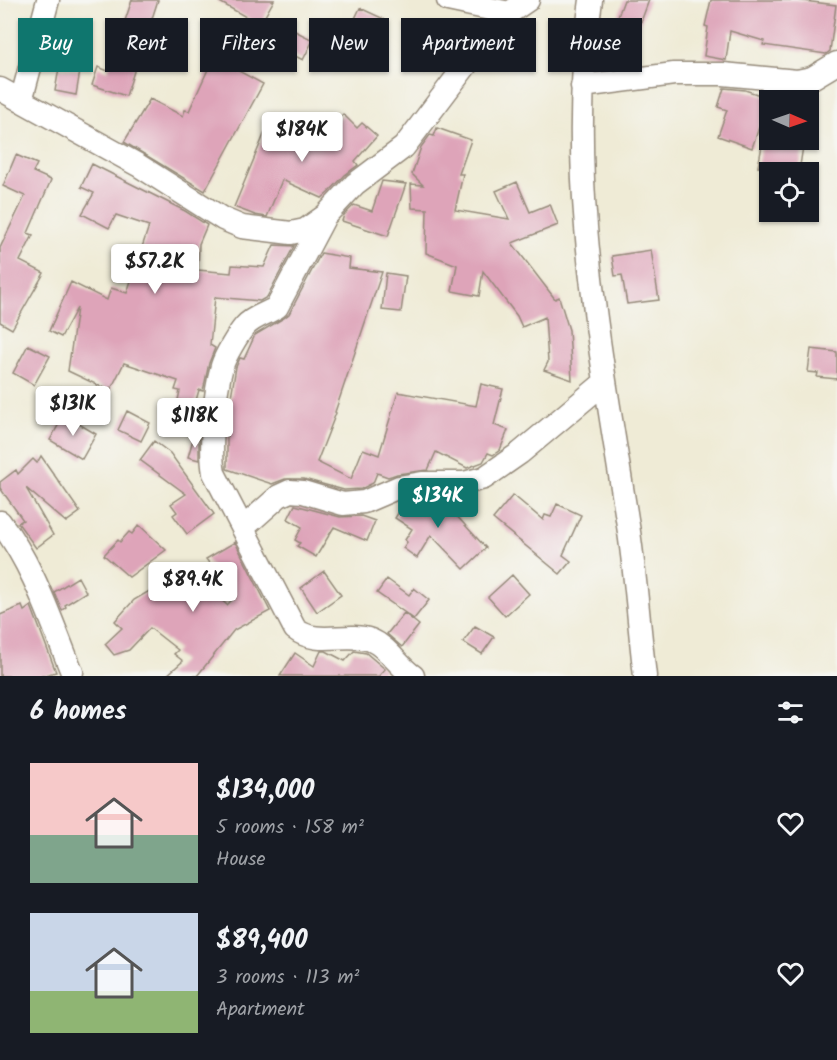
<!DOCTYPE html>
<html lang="en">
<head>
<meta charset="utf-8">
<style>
	:root { --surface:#171b24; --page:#20242c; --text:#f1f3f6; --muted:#9ea1a6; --accent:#0f766e }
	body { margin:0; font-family:Kalam,sans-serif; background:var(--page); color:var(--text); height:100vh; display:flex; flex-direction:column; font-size:22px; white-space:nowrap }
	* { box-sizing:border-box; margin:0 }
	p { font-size:20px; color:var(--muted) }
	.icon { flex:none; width:33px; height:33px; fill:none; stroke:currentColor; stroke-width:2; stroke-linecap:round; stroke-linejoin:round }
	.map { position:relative; height:676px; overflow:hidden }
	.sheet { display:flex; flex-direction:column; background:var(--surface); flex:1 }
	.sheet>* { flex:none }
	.top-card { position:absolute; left:18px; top:18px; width:801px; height:54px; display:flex; gap:12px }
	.needle { width:39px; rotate:92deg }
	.controls { position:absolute; left:759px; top:90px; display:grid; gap:12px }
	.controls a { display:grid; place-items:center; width:60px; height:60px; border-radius:0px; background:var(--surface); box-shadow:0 2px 4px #0004; font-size:30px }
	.price { position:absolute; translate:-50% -51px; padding:0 14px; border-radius:6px; background:#fff; color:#222; font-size:20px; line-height:39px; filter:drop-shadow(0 2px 3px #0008) }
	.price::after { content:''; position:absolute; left:50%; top:36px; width:18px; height:14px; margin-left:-9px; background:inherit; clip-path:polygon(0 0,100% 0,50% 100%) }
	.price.active { background:var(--accent); color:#fff }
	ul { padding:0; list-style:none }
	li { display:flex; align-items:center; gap:18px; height:150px; padding:0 30px }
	li span { display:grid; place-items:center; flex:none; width:168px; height:120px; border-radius:0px; color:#555 }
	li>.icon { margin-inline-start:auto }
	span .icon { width:72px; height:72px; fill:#fffc; stroke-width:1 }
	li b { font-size:26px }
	h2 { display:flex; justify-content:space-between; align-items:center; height:72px; padding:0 30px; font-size:26px }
	.tag { padding:0 21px; border-radius:0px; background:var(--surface); box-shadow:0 2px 4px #0004; font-size:21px; line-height:54px }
	.tag.active { background:var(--accent); color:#fff }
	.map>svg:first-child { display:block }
</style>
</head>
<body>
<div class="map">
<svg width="837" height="676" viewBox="0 0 837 676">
	<rect width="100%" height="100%" fill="#f6f6f2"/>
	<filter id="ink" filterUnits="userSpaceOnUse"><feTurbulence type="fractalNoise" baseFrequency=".0167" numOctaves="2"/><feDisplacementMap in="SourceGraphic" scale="12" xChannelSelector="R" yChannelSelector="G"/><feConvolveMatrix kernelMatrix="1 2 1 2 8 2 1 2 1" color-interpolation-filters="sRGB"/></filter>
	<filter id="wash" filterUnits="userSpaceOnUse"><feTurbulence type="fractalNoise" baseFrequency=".008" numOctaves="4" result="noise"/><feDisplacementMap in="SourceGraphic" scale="24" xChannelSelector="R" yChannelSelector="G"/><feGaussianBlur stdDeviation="1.35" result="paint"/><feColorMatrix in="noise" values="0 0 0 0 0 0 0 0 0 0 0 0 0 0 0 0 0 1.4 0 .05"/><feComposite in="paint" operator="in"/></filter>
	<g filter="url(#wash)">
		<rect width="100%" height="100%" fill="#efebd6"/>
		<g id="blocks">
			<path fill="#dea4b9" d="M 132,0 L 158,0 L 148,31 L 154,33 L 145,58 L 139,56 L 126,96 L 92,85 L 98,67 L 108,71 Z
				M 216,0 L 274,0 L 260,25 Z
				M 624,0 L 649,0 L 639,27 L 617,19 Z
				M 711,0 L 796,0 L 836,5 L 830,51 L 826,54 L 763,45 L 764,41 L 730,31 L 726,60 L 704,56 L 708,27 L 705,26 Z
				M 360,8 L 384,19 L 367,54 L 344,42 Z
				M 293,30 L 313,40 L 303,60 L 283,50 Z
				M 215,54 L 237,65 L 235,69 L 263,84 L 205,191 L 124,142 L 150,99 L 183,116 L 185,110 L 189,111 Z
				M 59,68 L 80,71 L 76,95 L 55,91 Z
				M 724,88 L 745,90 L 769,98 L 752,148 L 718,136 L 727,110 L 718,107 Z
				M 343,114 L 357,128 L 362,123 L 377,136 L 355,161 L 358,165 L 345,175 L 328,193 L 322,198 L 282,180 L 267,217 L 255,215 L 234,207 L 268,125 L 280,130 L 283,123 L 318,141 Z
				M 437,128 L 471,140 L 459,174 L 463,174 L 455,210 L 509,219 L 496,191 L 517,182 L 530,212 L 550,204 L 558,225 L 512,243 L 555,299 L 559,297 L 569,330 L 572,380 L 544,370 L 548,362 L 545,317 L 522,327 L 517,316 L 483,271 L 479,296 L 452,291 L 457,265 L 426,253 L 427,209 L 412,208 L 411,184 L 423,185 L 412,174 L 421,147 L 430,135 L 434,136 Z
				M 763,140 L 804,140 L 799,172 L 758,167 Z
				M 16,155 L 37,164 L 33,172 L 51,180 L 28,233 L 33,235 L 20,261 L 44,273 L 12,329 L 0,322 L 0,248 L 25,196 L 3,186 Z
				M 92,164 L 185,211 L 207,225 L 199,244 L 198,270 L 231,273 L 232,265 L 264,267 L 274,245 L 294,246 L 267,297 L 260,301 L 215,297 L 210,345 L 215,348 L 209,363 L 203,391 L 199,390 L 195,404 L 178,400 L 180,391 L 175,390 L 178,381 L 124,363 L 110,391 L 68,371 L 77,308 L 61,337 L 49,331 L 71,282 L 107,300 L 111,288 L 127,293 L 149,226 L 116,215 L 109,228 L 82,214 L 94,193 L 81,187 Z
				M 382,181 L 406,184 L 388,236 L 342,221 L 344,215 L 354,205 L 372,211 Z
				M 651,250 L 659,300 L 627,304 L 622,275 L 615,276 L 612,256 Z
				M 321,253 L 350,258 L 349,268 L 382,272 L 335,412 L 336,413 L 317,462 L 351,479 L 363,449 L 379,455 L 398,392 L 476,406 L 481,384 L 503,389 L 494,425 L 508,430 L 500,450 L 493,455 L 488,453 L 483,462 L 467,468 L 436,452 L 428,470 L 397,474 L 388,477 L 377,473 L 373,483 L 361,489 L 344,490 L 304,479 L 285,479 L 272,484 L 227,469 L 227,421 L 236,367 L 240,358 L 244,359 L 255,335 L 284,318 L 289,314 Z
				M 386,273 L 406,276 L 401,312 L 382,310 Z
				M 28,345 L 50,356 L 34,385 L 13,373 Z
				M 811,349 L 837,352 L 837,379 L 817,377 L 818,373 L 808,372 Z
				M 127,411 L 150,423 L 141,441 L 118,430 Z
				M 64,415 L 96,434 L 82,459 L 50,440 Z
				M 194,436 L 199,438 L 199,460 L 188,457 Z
				M 154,441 L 170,453 L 214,514 L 187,534 L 173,515 L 177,512 L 171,504 L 186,494 L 140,460 Z
				M 41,456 L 80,512 L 66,522 L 26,488 L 53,535 L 36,548 L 18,523 L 23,520 L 0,488 L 0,482 L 16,470 L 18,474 L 33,459 L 37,463 Z
				M 513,495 L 543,520 L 545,515 L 551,517 L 557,504 L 581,515 L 563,555 L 571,561 L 560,574 L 493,519 Z
				M 423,496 L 446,496 L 442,500 L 486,548 L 464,569 L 431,535 L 417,558 L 403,548 L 407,542 L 405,540 L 412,529 L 395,518 L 407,499 Z
				M 295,505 L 340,517 L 361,516 L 375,521 L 367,541 L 334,527 L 316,557 L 297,546 L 300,543 L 295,540 L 302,527 L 288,519 Z
				M 139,525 L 166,550 L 129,577 L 104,555 L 118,540 L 120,542 L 129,532 L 132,534 Z
				M 235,542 L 270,611 L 234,630 L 197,676 L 166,676 L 183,661 L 174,654 L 178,650 L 150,628 L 129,650 L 114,655 L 105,644 L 122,628 L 115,621 L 134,600 L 187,569 L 227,605 L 235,597 L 206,559 Z
				M 324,571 L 341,595 L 317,612 L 301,588 Z
				M 512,575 L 529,594 L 505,616 L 488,597 Z
				M 78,577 L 86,592 L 65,605 L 66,607 L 62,610 L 54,592 Z
				M 387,579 L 409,595 L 414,588 L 429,600 L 414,619 L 377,593 Z
				M 22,606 L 24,611 L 31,606 L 56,672 L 41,676 L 0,676 L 0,615 Z
				M 404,613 L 419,625 L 402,647 L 387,634 Z
				M 475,626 L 494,637 L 482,654 L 463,642 Z
				M 321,651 L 326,651 L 345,661 L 354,651 L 366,653 L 385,669 L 379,676 L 280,676 L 295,653 L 314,666 Z"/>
		</g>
	</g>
	<g filter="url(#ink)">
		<use href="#blocks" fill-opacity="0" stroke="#958a7a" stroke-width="1.5"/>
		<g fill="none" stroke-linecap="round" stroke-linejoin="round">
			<g stroke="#958a7a" stroke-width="25">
				<path id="street" d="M 448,0 L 509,13
					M 591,0 C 564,178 602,356 629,532 C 636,579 639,628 645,676
					M 582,86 L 674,74 L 723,74 L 797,81 L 812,78 L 837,63
					M 0,89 L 138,165 L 223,219 L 242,227 L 291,233 L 305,230 L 325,216 L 355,184 L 404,147 L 488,36 L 509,13 L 528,0
					M 21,101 L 48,0
					M 323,220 L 277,307 C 267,314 254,316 245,326 C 238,334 225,356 222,366 C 215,391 209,448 214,473 L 295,629 C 318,647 346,631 371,640 C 388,647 398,666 413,676
					M 0,522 C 34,566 51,621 72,672
					M 243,528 L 279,496 L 290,491 L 303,492 L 343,504 L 364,502 L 399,487 L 422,483 L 464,483 L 484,478 L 520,453 L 605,382"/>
			</g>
			<use href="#street" stroke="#fff" stroke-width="22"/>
		</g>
	</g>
</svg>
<div class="controls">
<a><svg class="needle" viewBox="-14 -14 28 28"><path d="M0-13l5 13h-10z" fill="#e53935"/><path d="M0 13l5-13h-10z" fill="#9ea1a6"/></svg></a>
<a><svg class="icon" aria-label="locate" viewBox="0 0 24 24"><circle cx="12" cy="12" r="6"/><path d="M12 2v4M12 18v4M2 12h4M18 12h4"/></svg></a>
</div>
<b class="price" style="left:302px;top:163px">$184K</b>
<b class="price" style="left:155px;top:295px">$57.2K</b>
<b class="price" style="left:73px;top:437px">$131K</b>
<b class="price" style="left:195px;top:449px">$118K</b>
<b class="price active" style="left:438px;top:529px">$134K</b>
<b class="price" style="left:193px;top:613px">$89.4K</b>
<div class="top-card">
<a class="tag active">Buy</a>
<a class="tag">Rent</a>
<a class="tag">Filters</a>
<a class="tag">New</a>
<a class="tag">Apartment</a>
<a class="tag">House</a>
</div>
</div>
<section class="sheet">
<h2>6 homes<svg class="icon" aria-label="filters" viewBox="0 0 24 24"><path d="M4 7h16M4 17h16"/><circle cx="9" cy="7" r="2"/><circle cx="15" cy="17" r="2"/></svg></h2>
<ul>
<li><span style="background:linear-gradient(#f6c9c9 60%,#7fa58c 0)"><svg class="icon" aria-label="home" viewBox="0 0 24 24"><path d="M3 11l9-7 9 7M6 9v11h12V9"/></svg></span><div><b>$134,000</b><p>5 rooms · 158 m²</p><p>House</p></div><svg class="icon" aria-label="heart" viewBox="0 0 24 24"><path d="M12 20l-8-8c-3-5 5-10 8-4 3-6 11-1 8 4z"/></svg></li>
<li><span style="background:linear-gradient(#c9d6e8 65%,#8fb573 0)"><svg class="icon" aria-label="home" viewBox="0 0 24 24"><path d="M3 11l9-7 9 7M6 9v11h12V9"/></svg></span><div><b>$89,400</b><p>3 rooms · 113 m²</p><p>Apartment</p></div><svg class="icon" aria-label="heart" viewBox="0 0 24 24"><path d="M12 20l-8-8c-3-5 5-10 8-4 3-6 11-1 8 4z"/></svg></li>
</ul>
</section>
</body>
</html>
